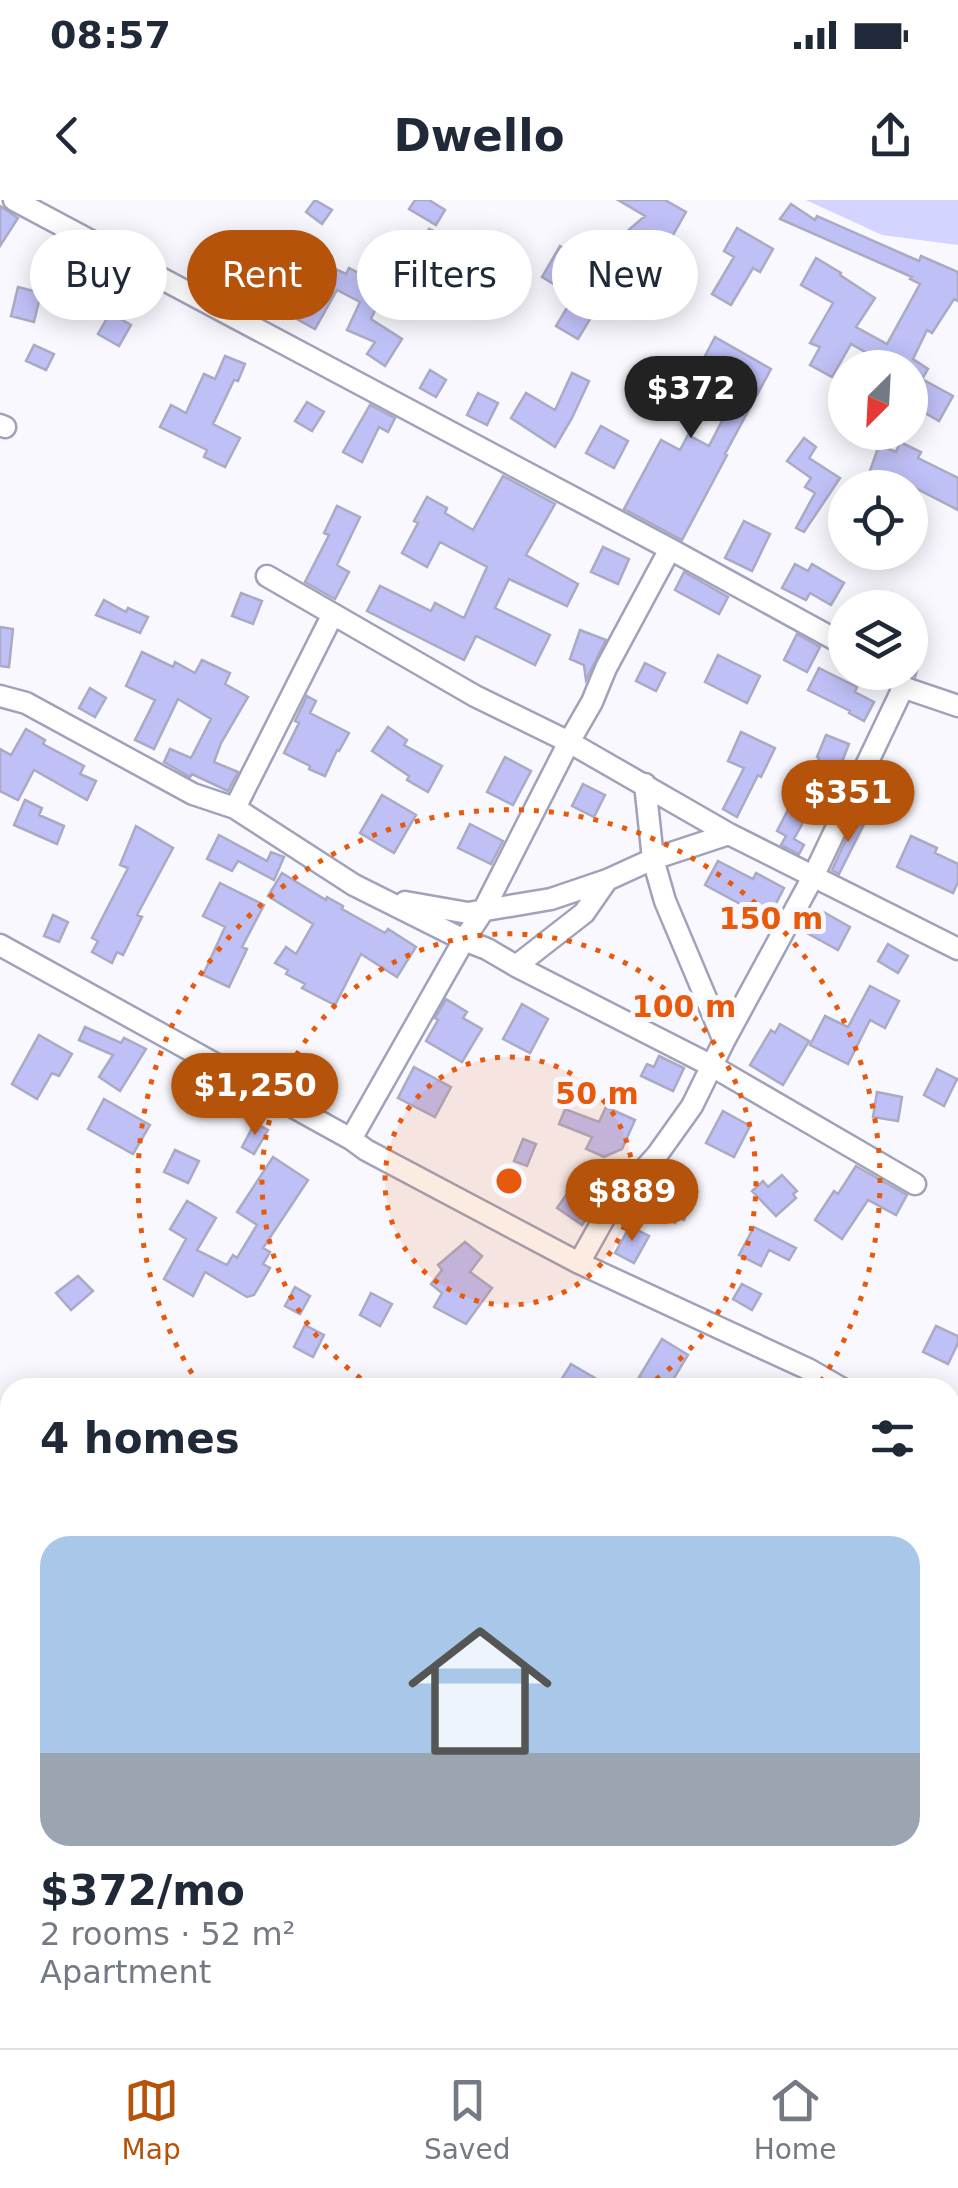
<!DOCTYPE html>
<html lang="en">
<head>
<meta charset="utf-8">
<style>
	:root { --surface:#fff; --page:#f6f6f7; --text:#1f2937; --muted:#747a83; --line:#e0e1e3; --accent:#b45309 }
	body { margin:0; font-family:"DejaVu Sans",sans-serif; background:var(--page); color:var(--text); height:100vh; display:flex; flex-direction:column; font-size:38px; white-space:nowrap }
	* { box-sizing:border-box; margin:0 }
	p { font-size:32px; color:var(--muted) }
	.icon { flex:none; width:55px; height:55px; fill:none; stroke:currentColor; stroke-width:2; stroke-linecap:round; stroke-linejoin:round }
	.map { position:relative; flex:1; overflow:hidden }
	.sheet { position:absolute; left:0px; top:1178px; width:960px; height:672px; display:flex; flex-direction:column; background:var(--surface); border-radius:30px 30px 0 0; box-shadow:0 5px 25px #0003 }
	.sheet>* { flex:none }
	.hud { position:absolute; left:30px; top:30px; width:900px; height:90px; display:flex; gap:20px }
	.needle { width:65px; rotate:204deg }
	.tools { position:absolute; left:828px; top:150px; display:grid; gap:20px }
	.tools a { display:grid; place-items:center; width:100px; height:100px; border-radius:50%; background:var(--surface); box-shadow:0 5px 25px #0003; font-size:50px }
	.price { position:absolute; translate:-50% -85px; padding:0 22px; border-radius:35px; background:var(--accent); color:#fff; font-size:32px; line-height:65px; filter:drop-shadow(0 2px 5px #0008) }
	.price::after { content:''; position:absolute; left:50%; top:60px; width:30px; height:22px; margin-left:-15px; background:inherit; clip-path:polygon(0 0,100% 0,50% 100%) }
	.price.selected { background:#222; color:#fff }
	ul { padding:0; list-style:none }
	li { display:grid; align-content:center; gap:20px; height:530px; padding:0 40px }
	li+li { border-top:2px solid var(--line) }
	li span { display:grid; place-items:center; height:310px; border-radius:30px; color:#555 }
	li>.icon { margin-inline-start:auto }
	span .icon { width:180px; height:180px; fill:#fffc; stroke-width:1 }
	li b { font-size:42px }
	h2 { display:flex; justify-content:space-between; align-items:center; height:120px; padding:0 40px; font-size:42px }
	.tag { padding:0 35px; border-radius:45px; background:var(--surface); box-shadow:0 5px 25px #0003; font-size:35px; line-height:90px }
	.tag.selected { background:var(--accent); color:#fff }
	.status { display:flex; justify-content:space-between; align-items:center; height:70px; padding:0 50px; background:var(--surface); direction:ltr }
	.status svg { height:28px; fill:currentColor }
	header { display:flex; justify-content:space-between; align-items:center; height:130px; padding:0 40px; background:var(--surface); font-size:45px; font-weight:700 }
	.tabs { display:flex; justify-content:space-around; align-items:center; height:140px; border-top:2px solid var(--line); background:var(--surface); font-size:28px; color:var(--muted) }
	.tabs a { display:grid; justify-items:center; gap:5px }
	.tabs .selected { color:var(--accent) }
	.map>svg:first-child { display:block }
</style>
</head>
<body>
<div class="status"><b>08:57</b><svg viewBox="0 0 49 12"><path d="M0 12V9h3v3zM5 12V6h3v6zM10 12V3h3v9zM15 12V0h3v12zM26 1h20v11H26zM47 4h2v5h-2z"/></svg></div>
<header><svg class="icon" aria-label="back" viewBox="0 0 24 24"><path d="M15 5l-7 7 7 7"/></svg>Dwello<svg class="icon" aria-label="share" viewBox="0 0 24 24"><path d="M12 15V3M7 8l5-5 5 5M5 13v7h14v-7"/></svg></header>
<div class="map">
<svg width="958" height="1848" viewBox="0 0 958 1848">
	<rect width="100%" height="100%" fill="#f8f8fe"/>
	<path fill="#d3d4ff" d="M 806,0 L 958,0 L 958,45 L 882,35 Z"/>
	<path fill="#bfc0f6" stroke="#aaaac4" stroke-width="2.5" d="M 315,0 L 332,10 L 322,24 L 306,12 Z
		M 415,0 L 429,0 L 445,10 L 436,25 L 409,9 Z
		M 618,0 L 665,0 L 686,12 L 668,44 L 691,62 L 672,86 L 650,70 L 651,67 L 624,34 L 645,16 Z
		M 791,4 L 815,20 L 817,16 L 919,61 L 921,56 L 958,72 L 958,101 L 954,99 L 932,133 L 927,130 L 913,159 L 928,169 L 922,179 L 953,196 L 939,221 L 913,206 L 917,199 L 910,196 L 910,168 L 874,168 L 879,160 L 851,144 L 832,177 L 810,165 L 820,147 L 810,143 L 833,103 L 801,85 L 816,58 L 841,73 L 840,75 L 875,98 L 856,127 L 887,144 L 920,84 L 910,79 L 912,77 L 780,19 Z
		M 0,6 L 18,18 L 0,46 Z
		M 737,28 L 773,49 L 760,72 L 753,68 L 731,105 L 712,94 L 734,57 L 724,51 Z
		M 429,29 L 452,39 L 445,55 L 487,65 L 480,94 L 440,85 L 422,112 L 386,87 L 371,119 L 402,139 L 385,166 L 367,154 L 375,142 L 347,130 L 360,102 L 337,90 L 315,129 L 295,118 L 306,98 L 295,93 L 311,58 L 346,74 L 349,68 L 384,86 L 379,82 L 392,63 L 409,75 L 422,50 Z
		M 560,46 L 585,61 L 567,92 L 542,77 Z
		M 81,51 L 102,62 L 92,81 L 71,70 Z
		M 18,87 L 41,93 L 34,122 L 11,116 Z
		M 568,106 L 590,119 L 578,139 L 556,126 Z
		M 110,113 L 131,125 L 119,146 L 98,134 Z
		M 715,137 L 771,169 L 725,254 L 727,255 L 682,340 L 624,309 L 661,240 L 680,250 L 688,235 L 709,246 L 744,178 L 723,166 L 690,224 L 648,203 L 627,184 L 640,169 L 657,184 L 684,196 Z
		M 34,145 L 54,154 L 46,170 L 26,161 Z
		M 225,156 L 245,164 L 238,181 L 234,180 L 213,224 L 240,238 L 225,267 L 204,257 L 207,250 L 160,227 L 171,205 L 186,213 L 204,174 L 215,179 Z
		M 430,170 L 446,180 L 436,197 L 420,188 Z
		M 572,173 L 589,181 L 572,218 L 555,247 L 511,218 L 526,193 L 555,210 Z
		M 478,193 L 498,203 L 487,225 L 467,215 Z
		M 307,202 L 324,212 L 312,231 L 295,221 Z
		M 370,205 L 395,218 L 388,232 L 379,227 L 362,262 L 343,252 Z
		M 601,226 L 628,241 L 614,268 L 586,253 Z
		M 804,238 L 816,247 L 809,258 L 840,278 L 804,332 L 796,328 L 815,293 L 805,287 L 811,278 L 787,261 Z
		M 900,242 L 921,252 L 918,258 L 958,278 L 958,310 L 915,288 L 864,288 L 879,245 L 896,252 Z
		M 503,276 L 555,304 L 526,355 L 578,384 L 567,406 L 509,379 L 495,408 L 550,435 L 535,465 L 476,436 L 464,460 L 367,411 L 380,386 L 431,411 L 435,403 L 464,418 L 487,367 L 440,342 L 427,367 L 402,353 L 418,323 L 414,321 L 427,297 L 447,308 L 445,313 L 473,330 Z
		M 337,306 L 360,317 L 337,365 L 349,372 L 335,399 L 305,382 L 329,335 L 324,333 Z
		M 744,321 L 770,334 L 752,371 L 725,358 Z
		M 603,347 L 629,359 L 618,384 L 591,372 Z
		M 795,364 L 808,371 L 812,364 L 844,383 L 831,405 L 810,393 L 806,400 L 782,388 Z
		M 684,372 L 728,397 L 719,414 L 675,390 Z
		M 241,393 L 262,401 L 253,424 L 232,416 Z
		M 104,400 L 126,412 L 128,408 L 148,417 L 140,433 L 96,415 Z
		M 0,427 L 13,429 L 9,467 L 0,466 Z
		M 580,430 L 606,440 L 586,480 L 584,465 L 570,459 Z
		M 797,434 L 820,447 L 807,472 L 784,460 Z
		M 910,438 L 925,443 L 915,477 L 910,470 Z
		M 142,452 L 173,467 L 175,462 L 195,473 L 202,460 L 230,473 L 225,484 L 248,497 L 221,543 L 214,562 L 238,572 L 228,591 L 192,574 L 190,577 L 164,562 L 170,549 L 191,558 L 211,519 L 178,499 L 154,549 L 135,540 L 155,500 L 126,486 Z
		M 718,455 L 760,476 L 747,503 L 705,482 Z
		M 645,463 L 665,473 L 656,491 L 636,481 Z
		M 819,468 L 857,487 L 855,492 L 874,502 L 864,521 L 849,513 L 850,511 L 808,490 Z
		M 90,488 L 106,498 L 95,517 L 79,508 Z
		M 307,496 L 316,501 L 310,513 L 349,533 L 339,551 L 337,550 L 325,576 L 309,569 L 310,566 L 284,553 L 299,523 L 295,521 Z
		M 388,527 L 407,540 L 404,545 L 442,566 L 428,592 L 407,580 L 409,576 L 372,551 Z
		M 26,529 L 45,540 L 43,544 L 84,566 L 80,574 L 96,581 L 87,600 L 34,570 L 18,600 L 0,591 L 0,549 L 11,555 Z
		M 741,532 L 775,548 L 761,577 L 758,575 L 737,617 L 723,609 L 744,568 L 728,561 Z
		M 826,535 L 849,544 L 836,577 L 838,578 L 827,599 L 818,595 L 794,639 L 804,645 L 799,654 L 781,645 L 786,636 L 777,631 L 791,604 L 796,606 L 819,558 L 817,557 Z
		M 505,557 L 531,571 L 513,605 L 487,592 Z
		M 583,584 L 605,595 L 594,617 L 572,606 Z
		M 382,595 L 416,615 L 394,653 L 360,633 Z
		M 25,600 L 42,608 L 39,615 L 64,626 L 57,644 L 14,625 Z
		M 856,618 L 865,622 L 839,674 L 832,670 Z
		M 470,624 L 503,641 L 491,664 L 458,648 Z
		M 136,626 L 173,648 L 137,715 L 142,717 L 123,755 L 117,752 L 112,763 L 92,752 L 98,741 L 92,738 L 128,668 L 120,665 Z
		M 219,635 L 267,661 L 271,652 L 284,657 L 274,680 L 238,661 L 232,671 L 207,659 Z
		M 911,636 L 937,648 L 935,653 L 958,664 L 958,682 L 953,693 L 897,667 Z
		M 718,661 L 753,679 L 756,673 L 784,688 L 768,719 L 705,685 Z
		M 282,673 L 326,700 L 327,697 L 343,706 L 342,709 L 385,733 L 388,729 L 416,747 L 397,777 L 361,754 L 335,805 L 302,788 L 305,784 L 286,774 L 288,770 L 275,763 L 286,747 L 296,754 L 313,724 L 268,696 Z
		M 220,683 L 264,705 L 242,747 L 247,749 L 229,787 L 203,775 L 225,727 L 203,716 Z
		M 820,710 L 850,727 L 838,750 L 807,733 Z
		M 53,715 L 68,722 L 59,742 L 44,736 Z
		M 888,744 L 908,756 L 898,773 L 878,761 Z
		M 870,786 L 899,801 L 885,828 L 870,820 L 848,864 L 810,845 L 825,816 L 848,827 Z
		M 446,799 L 467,812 L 463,818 L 482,829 L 462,862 L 426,841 L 438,820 L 435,818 Z
		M 522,804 L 548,819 L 530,853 L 503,839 Z
		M 780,824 L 809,841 L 783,885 L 750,865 L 771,830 L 775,833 Z
		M 85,827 L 121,843 L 124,838 L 146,849 L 120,891 L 99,877 L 113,855 L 79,840 Z
		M 39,835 L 72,854 L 59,876 L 52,873 L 37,899 L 12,884 Z
		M 659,856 L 684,868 L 673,891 L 641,876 L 647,864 L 654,867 Z
		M 414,867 L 451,887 L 435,917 L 398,898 Z
		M 937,869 L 957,879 L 944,906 L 924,895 Z
		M 316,874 L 330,882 L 320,902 L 305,895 Z
		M 877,892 L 902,897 L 898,921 L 873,917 Z
		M 104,899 L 150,925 L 133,954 L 88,929 Z
		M 606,907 L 635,920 L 622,949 L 604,957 L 586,949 L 592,937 L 559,924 L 565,909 L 599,922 Z
		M 723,911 L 750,926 L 734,957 L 706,943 Z
		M 255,923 L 268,930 L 254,954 L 242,947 Z
		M 523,939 L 536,944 L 527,966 L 514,961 Z
		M 175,950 L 199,961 L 188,983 L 164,972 Z
		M 273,957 L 308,980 L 263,1048 L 270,1052 L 263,1064 L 270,1068 L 254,1095 L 247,1097 L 205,1072 L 193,1096 L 164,1079 L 186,1039 L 170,1029 L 187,1001 L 216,1018 L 197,1050 L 227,1065 L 233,1055 L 237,1058 L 257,1025 L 237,1012 Z
		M 856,966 L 907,995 L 896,1015 L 868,1000 L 842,1039 L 815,1020 L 834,991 L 838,994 Z
		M 782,975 L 797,991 L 793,994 L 796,998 L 776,1016 L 752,991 L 763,981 L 768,987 Z
		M 674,984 L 695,994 L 684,1020 L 678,1017 L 675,1023 L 660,1017 Z
		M 571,988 L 596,1005 L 582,1025 L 557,1008 Z
		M 630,1026 L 649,1036 L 634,1063 L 615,1053 Z
		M 754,1027 L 796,1048 L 789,1060 L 769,1050 L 761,1066 L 739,1055 Z
		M 465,1042 L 482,1056 L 470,1072 L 492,1088 L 466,1124 L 434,1107 L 442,1093 L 431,1084 L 442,1070 L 438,1065 Z
		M 78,1076 L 93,1091 L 71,1110 L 56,1093 Z
		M 742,1084 L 761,1094 L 752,1110 L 733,1099 Z
		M 295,1087 L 310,1096 L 300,1114 L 285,1106 Z
		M 371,1093 L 392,1104 L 380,1126 L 360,1115 Z
		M 305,1125 L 324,1135 L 313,1157 L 294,1147 Z
		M 936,1126 L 958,1136 L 958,1143 L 948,1164 L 923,1152 Z
		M 662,1139 L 688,1155 L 668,1188 L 656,1188 L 639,1177 Z
		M 571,1164 L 595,1178 L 590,1188 L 574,1188 L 561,1180 Z"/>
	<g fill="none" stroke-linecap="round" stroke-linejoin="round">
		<g stroke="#a1a1bb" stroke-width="25">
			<path id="minor" d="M 14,0 L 670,349 L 845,445
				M 0,225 L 5,227
				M 670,349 L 606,468 L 592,502 L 569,542 L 729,634 L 958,749
				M 267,376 L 475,496 L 569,542 L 483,711 L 464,740 L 351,939
				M 902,487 L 958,506
				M 0,496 L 26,503 L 193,594 L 235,608 L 354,685 L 464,740 L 487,749 L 516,766 L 712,866 L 915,984
				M 645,584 L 653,659 L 665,701 L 724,841
				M 235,608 L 333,414
				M 405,702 L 468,713 L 551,699 L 607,680 L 653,659 L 729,634
				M 0,745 L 351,939 L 366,950 L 579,1063 L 808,1169 L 841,1188
				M 516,766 L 584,713 L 607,680
				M 579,1063 L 611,1006 L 657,955 L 692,906 L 724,841 L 813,677 L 901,492 L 901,481 L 893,472
				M 950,1247 L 958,1251
				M 954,1504 L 958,1504
				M 505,1848 L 508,1840"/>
		</g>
		<use href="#minor" stroke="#fff" stroke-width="20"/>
	</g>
	<circle cx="509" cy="981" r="124" fill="#e8590c" fill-opacity=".12"/>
	<g fill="none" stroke="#e8590c" stroke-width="5" stroke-dasharray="5 10">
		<circle cx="509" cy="981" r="124"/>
		<path d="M373 1187A247 247 0 1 1 645 1187"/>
		<path d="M200 1186A371 371 0 1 1 818 1186"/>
	</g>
	<circle cx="509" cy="981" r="15" fill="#e8590c" stroke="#f8f8fe" stroke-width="5"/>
	<g font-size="30" text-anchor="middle" font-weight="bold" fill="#e8590c" stroke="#f8f8fe" stroke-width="10" stroke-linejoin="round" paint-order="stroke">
		<text x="771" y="729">150 m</text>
		<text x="684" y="817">100 m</text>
		<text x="597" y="904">50 m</text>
	</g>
</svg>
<div class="tools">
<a><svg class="needle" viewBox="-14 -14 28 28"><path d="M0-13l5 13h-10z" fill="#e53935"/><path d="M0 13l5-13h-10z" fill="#747a83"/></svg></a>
<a><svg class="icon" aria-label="locate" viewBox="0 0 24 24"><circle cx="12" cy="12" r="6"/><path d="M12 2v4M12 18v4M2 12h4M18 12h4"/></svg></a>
<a><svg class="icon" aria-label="layers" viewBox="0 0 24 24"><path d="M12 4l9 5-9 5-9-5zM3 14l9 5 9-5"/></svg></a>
</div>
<b class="price selected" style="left:691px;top:241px">$372</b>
<b class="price" style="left:848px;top:645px">$351</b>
<b class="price" style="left:255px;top:938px">$1,250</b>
<b class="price" style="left:632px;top:1044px">$889</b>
<div class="hud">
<a class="tag">Buy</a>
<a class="tag selected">Rent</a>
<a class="tag">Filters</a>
<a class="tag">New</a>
</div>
<section class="sheet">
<h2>4 homes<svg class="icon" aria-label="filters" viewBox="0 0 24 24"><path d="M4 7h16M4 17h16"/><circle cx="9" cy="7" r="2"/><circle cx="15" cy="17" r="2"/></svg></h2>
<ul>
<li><span style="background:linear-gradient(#a9c7e8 70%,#9aa5b1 0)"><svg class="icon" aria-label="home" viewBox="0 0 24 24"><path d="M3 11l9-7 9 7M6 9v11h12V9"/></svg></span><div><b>$372/mo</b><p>2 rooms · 52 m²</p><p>Apartment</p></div></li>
</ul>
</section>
</div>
<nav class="tabs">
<a class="selected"><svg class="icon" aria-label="map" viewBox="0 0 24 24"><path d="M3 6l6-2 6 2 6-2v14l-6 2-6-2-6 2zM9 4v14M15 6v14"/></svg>Map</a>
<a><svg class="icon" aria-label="saved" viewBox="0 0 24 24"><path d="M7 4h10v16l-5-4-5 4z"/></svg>Saved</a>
<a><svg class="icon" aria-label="home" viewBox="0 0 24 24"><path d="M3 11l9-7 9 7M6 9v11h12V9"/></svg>Home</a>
</nav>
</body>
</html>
